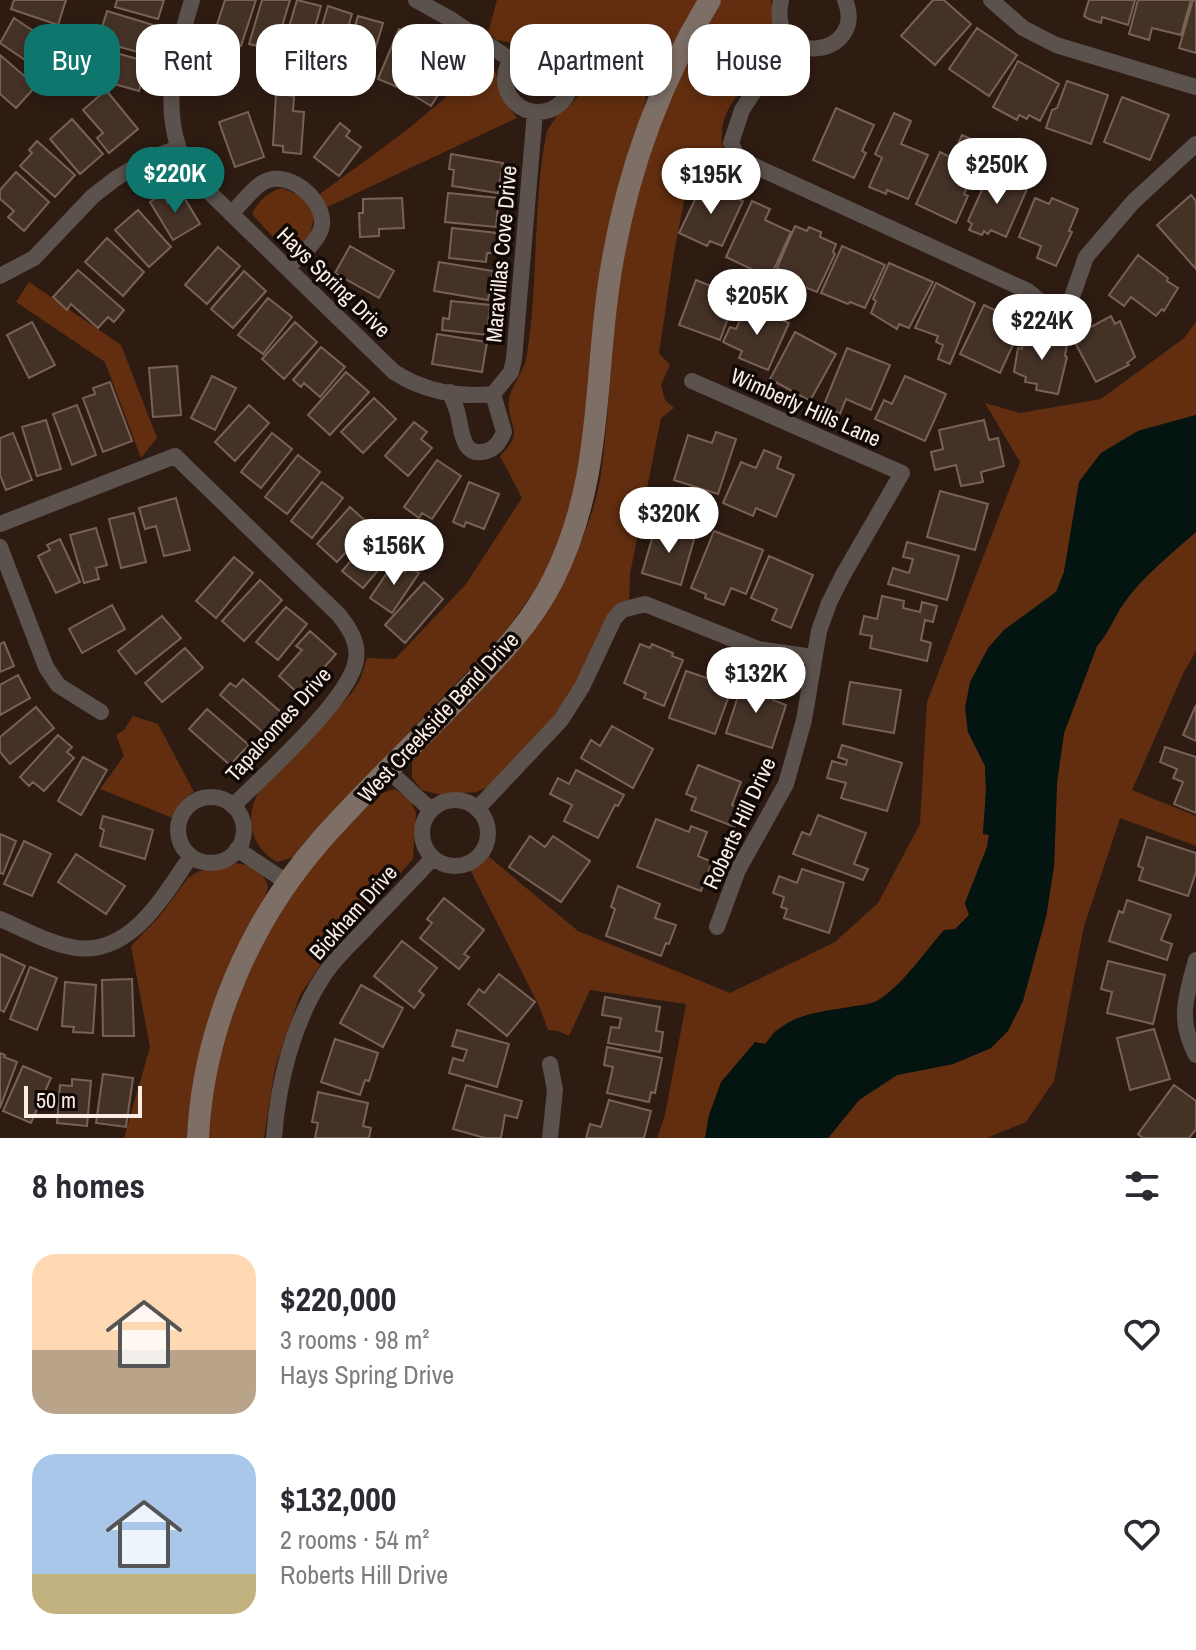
<!DOCTYPE html>
<html lang="en">
<head>
<meta charset="utf-8">
<style>
	:root { --surface:#fff; --page:#f7f7f7; --text:#2b2b33; --muted:#7c7c81; --accent:#0f766e }
	body { margin:0; font-family:"Archivo Narrow",sans-serif; background:var(--page); color:var(--text); height:100vh; display:flex; flex-direction:column; font-size:30px; white-space:nowrap }
	* { box-sizing:border-box; margin:0 }
	p { font-size:26px; color:var(--muted) }
	.icon { flex:none; width:44px; height:44px; fill:none; stroke:currentColor; stroke-width:2; stroke-linecap:round; stroke-linejoin:round }
	.map { position:relative; height:1138px; overflow:hidden }
	.side { display:flex; flex-direction:column; background:var(--surface); flex:1 }
	.side>* { flex:none }
	.guide { position:absolute; left:24px; top:24px; width:1148px; height:72px; display:flex; gap:16px }
	.scale { position:absolute; left:24px; bottom:20px; width:118px; box-sizing:border-box; padding-left:8px; border:4px solid #f9ede6; border-top:0; font-size:22px; line-height:28px; white-space:nowrap; color:#f9ede6; -webkit-text-stroke:6px #100905; paint-order:stroke }
	.price { position:absolute; translate:-50% -68px; padding:0 18px; border-radius:28px; background:#fff; color:#222; font-size:26px; line-height:52px; filter:drop-shadow(0 2px 4px #0008) }
	.price::after { content:''; position:absolute; left:50%; top:48px; width:24px; height:18px; margin-left:-12px; background:inherit; clip-path:polygon(0 0,100% 0,50% 100%) }
	.price.selected { background:var(--accent); color:#fff }
	ul { padding:0; list-style:none }
	li { display:flex; align-items:center; gap:24px; height:200px; padding:0 32px }
	li span { display:grid; place-items:center; flex:none; width:224px; height:160px; border-radius:24px; color:#555 }
	li>.icon { margin-inline-start:auto }
	span .icon { width:96px; height:96px; fill:#fffc; stroke-width:1 }
	li b { font-size:34px }
	h2 { display:flex; justify-content:space-between; align-items:center; height:96px; padding:0 32px; font-size:34px }
	.pill { padding:0 28px; border-radius:24px; background:var(--surface); box-shadow:0 4px 12px #0003; font-size:28px; line-height:72px }
	.pill.selected { background:var(--accent); color:#fff }
	.map>svg:first-child { display:block }
</style>
</head>
<body>
<div class="map">
<svg width="1196" height="1138" viewBox="0 0 1196 1138">
	<rect width="100%" height="100%" fill="#2e1c13"/>
	<path fill="#622e0f" d="M 497,0 L 698,0 L 660,66 L 647,71 L 614,59 L 572,54 L 550,40 L 533,38 L 512,43 L 497,40 L 488,33 Z
		M 722,0 L 771,0 L 776,31 L 776,45 C 756,86 711,102 724,154 L 692,160 L 674,253 L 659,353 L 670,365 L 661,385 L 665,400 L 674,408 L 661,418 L 630,574 L 629,605 L 553,718 L 488,787 L 476,792 L 441,795 L 422,790 L 412,778 L 412,761 L 566,578 C 577,552 589,525 596,498 C 603,472 604,445 607,419 C 611,370 613,321 620,273 C 634,175 671,84 722,0 Z
		M 490,60 L 497,76 L 501,97 L 517,118 L 327,207 L 320,194 L 407,130 Z
		M 607,76 C 623,77 638,85 646,98 L 575,498 L 553,556 L 539,585 L 502,636 L 330,814 L 294,857 L 277,862 C 252,849 244,818 258,793 L 351,694 L 360,680 L 367,658 L 395,659 L 466,584 L 522,498 L 500,456 C 527,430 506,426 509,400 C 510,387 525,371 527,354 C 539,281 532,204 547,131 L 559,112 L 573,102 L 589,82 Z
		M 282,188 L 301,196 L 315,215 L 310,234 L 296,249 L 284,249 L 252,214 C 258,201 268,192 282,188 Z
		M 29,282 L 121,345 L 157,438 L 141,458 L 105,362 L 16,302 Z
		M 1196,322 L 1196,415 L 1138,431 L 1101,453 L 1079,482 L 1064,572 L 1056,592 L 1004,630 L 965,708 L 968,732 L 985,766 L 986,790 L 983,833 L 989,834 L 987,847 L 965,903 L 969,915 C 959,928 887,998 874,1002 C 839,1014 804,1009 774,1032 L 709,1115 L 705,1138 L 657,1138 L 665,1115 L 686,1004 L 590,990 L 569,1036 L 558,1031 L 548,1030 L 540,1008 L 470,869 L 488,856 L 578,931 L 730,993 L 835,942 L 878,903 L 920,824 L 927,702 L 1020,462 L 985,403 L 1020,413 L 1101,399 L 1184,338 Z
		M 1196,532 L 1196,651 L 1184,672 L 1132,790 L 1196,816 L 1196,846 L 1120,818 L 1084,926 L 1054,1081 L 1026,1122 L 987,1138 L 828,1138 L 859,1100 L 897,1075 L 953,1064 L 991,1048 L 1046,917 L 1054,866 L 1057,782 L 1064,733 L 1097,646 C 1109,633 1114,617 1124,603 C 1143,576 1171,554 1196,532 Z
		M 133,716 L 158,724 L 194,792 C 182,797 178,806 173,818 L 100,789 L 124,756 L 116,735 L 124,730 Z
		M 395,789 L 411,801 L 416,813 L 413,859 L 323,961 L 300,995 L 275,1068 L 264,1138 L 208,1138 C 207,1071 243,975 276,917 C 295,885 319,856 344,829 C 360,813 372,793 395,789 Z
		M 231,863 C 248,863 264,870 268,887 L 188,1138 L 124,1138 L 150,1047 L 131,946 L 159,917 L 188,878 L 197,872 Z"/>
	<path fill="#041411" d="M 1196,415 L 1196,532 C 1171,554 1143,576 1124,603 C 1114,617 1109,633 1097,646 L 1064,733 L 1057,782 L 1054,866 L 1046,917 L 1023,1001 L 1008,1031 L 991,1048 L 953,1064 L 897,1075 L 859,1100 L 828,1138 L 705,1138 L 709,1115 L 721,1082 L 755,1042 L 766,1044 C 785,1013 821,1012 855,1006 C 863,1005 872,1004 879,1000 C 899,989 927,949 944,930 L 955,929 L 969,915 L 965,903 L 987,847 L 989,835 L 983,834 L 986,790 L 985,766 L 968,732 L 965,708 L 970,682 L 988,648 L 1004,630 L 1056,592 L 1064,572 L 1079,482 L 1101,453 L 1138,431 Z"/>
	<path fill="#453227" stroke="#786257" stroke-width="2" d="M 14,0 L 66,0 L 58,25 L 11,9 Z
		M 117,0 L 164,0 L 158,19 L 115,7 Z
		M 225,0 L 256,0 L 241,46 L 213,37 Z
		M 262,0 L 290,0 L 273,56 L 260,52 L 262,47 L 249,44 Z
		M 297,0 L 321,6 L 307,55 L 283,47 Z
		M 933,0 L 944,0 L 971,24 L 935,65 L 901,36 Z
		M 1089,0 L 1135,0 L 1128,25 L 1102,17 L 1101,23 L 1089,19 L 1084,16 Z
		M 1138,0 L 1191,0 L 1181,35 L 1152,28 L 1149,40 L 1129,34 Z
		M 1193,0 L 1196,0 L 1196,53 L 1179,48 Z
		M 328,6 L 352,14 L 337,65 L 312,58 Z
		M 107,11 L 153,25 L 150,36 L 154,37 L 149,55 L 98,41 Z
		M 358,16 L 383,23 L 367,77 L 342,69 Z
		M 14,18 L 59,48 L 43,72 L 0,43 Z
		M 977,28 L 1017,55 L 989,96 L 949,69 Z
		M 399,29 L 423,40 L 402,89 L 378,79 Z
		M 95,47 L 148,62 L 139,91 L 86,76 Z
		M 435,49 L 458,63 L 431,106 L 408,92 Z
		M 0,55 L 36,86 L 16,108 L 0,94 Z
		M 1018,61 L 1059,84 L 1040,121 L 1029,115 L 1027,119 L 1019,115 L 1017,120 L 993,107 Z
		M 1067,81 L 1108,95 L 1091,144 L 1046,128 L 1052,110 L 1057,108 Z
		M 106,90 L 138,129 L 109,153 L 97,138 L 103,133 L 83,110 Z
		M 276,94 L 294,96 L 293,111 L 304,112 L 301,154 L 283,152 L 283,146 L 273,145 Z
		M 1122,97 L 1169,115 L 1150,160 L 1104,142 Z
		M 836,108 L 874,125 L 862,151 L 866,153 L 854,178 L 813,160 Z
		M 248,112 L 264,157 L 235,167 L 219,122 Z
		M 894,113 L 911,121 L 901,144 L 928,155 L 908,199 L 887,190 L 886,194 L 869,187 L 882,158 L 875,154 Z
		M 72,119 L 103,154 L 80,174 L 50,139 Z
		M 340,123 L 350,131 L 346,136 L 361,147 L 339,176 L 314,157 Z
		M 962,135 L 986,146 L 964,194 L 968,196 L 956,223 L 916,204 L 940,152 L 961,162 L 966,152 L 956,148 Z
		M 37,141 L 75,175 L 55,197 L 20,166 L 32,153 L 29,150 Z
		M 451,154 L 503,163 L 498,193 L 452,186 L 454,170 L 449,169 Z
		M 16,172 L 49,202 L 24,231 L 8,217 L 14,211 L 0,199 L 0,190 Z
		M 990,172 L 1027,189 L 1006,237 L 991,230 L 988,234 L 984,231 L 982,235 L 969,230 L 972,224 L 968,221 Z
		M 703,183 L 743,201 L 722,246 L 710,241 L 707,246 L 679,233 Z
		M 448,193 L 499,198 L 496,227 L 445,222 Z
		M 163,194 L 168,203 L 182,194 L 200,224 L 173,240 L 150,202 Z
		M 1191,195 L 1196,201 L 1196,269 L 1157,225 Z
		M 402,198 L 404,228 L 379,229 L 379,236 L 360,237 L 359,213 L 363,213 L 363,199 Z
		M 1035,198 L 1049,204 L 1052,198 L 1078,209 L 1069,231 L 1072,232 L 1056,266 L 1037,258 L 1041,246 L 1019,237 Z
		M 752,201 L 770,209 L 765,220 L 791,232 L 770,278 L 726,257 Z
		M 138,210 L 171,247 L 149,267 L 115,230 Z
		M 795,226 L 807,231 L 809,227 L 821,232 L 820,237 L 836,244 L 833,252 L 835,254 L 817,292 L 797,284 L 799,278 L 777,268 Z
		M 452,228 L 497,233 L 495,253 L 487,253 L 486,262 L 449,258 Z
		M 107,238 L 144,272 L 123,296 L 85,262 Z
		M 350,246 L 394,271 L 379,298 L 335,273 Z
		M 842,246 L 885,265 L 865,308 L 850,302 L 848,304 L 821,293 Z
		M 218,247 L 240,266 L 207,304 L 185,285 Z
		M 1138,255 L 1168,278 L 1167,281 L 1178,288 L 1164,311 L 1162,309 L 1156,316 L 1131,297 L 1124,306 L 1109,295 Z
		M 439,262 L 493,271 L 488,300 L 434,291 Z
		M 889,263 L 933,282 L 909,328 L 899,324 L 897,329 L 871,313 L 876,301 L 873,299 Z
		M 78,270 L 124,310 L 114,322 L 108,317 L 98,328 L 71,304 L 67,310 L 53,297 Z
		M 244,271 L 266,291 L 233,328 L 211,309 Z
		M 696,280 L 736,296 L 720,340 L 679,325 Z
		M 936,283 L 975,303 L 950,364 L 938,359 L 943,345 L 936,342 L 938,336 L 915,328 Z
		M 268,298 L 292,317 L 263,354 L 238,335 Z
		M 451,301 L 490,305 L 487,335 L 442,330 L 443,318 L 449,319 Z
		M 747,304 L 789,323 L 768,370 L 739,358 L 742,351 L 723,342 L 730,327 L 736,329 Z
		M 984,305 L 1023,323 L 1000,373 L 960,354 Z
		M 1111,316 L 1115,324 L 1120,321 L 1135,357 L 1127,363 L 1129,365 L 1096,382 L 1072,337 Z
		M 32,322 L 55,365 L 29,378 L 7,335 Z
		M 295,322 L 317,342 L 284,379 L 262,359 Z
		M 795,332 L 836,354 L 810,401 L 770,379 Z
		M 437,334 L 487,342 L 482,372 L 432,364 Z
		M 1036,334 L 1066,341 L 1067,344 L 1065,356 L 1067,357 L 1058,394 L 1036,390 L 1037,384 L 1025,382 L 1026,377 L 1014,372 L 1018,348 L 1022,349 L 1024,336 Z
		M 321,347 L 345,367 L 320,397 L 304,383 L 301,387 L 293,380 Z
		M 847,348 L 890,365 L 871,410 L 846,399 L 840,414 L 823,407 Z
		M 177,366 L 181,415 L 153,417 L 149,368 Z
		M 346,372 L 369,392 L 330,435 L 308,415 Z
		M 212,376 L 236,388 L 215,430 L 191,418 Z
		M 905,376 L 946,394 L 925,441 L 875,419 L 884,400 L 892,404 Z
		M 110,382 L 132,441 L 103,452 L 83,398 L 95,394 L 93,388 Z
		M 374,398 L 396,419 L 363,453 L 341,432 Z
		M 77,405 L 96,455 L 72,465 L 53,414 Z
		M 249,405 L 269,423 L 235,461 L 215,442 Z
		M 46,420 L 61,469 L 37,476 L 22,427 Z
		M 984,420 L 989,440 L 998,438 L 1004,466 L 981,472 L 983,482 L 961,486 L 956,465 L 935,470 L 931,452 L 943,449 L 939,430 Z
		M 414,422 L 427,432 L 421,439 L 432,448 L 408,476 L 385,456 Z
		M 716,432 L 736,439 L 718,494 L 674,480 L 688,435 L 712,443 Z
		M 13,433 L 32,480 L 6,490 L 0,475 L 0,438 Z
		M 272,433 L 292,449 L 261,488 L 241,472 Z
		M 764,450 L 781,457 L 777,468 L 794,475 L 776,517 L 756,508 L 753,516 L 723,503 L 741,462 L 756,468 Z
		M 298,455 L 320,472 L 287,514 L 265,497 Z
		M 437,460 L 461,476 L 432,519 L 422,513 L 419,518 L 404,507 Z
		M 322,482 L 343,498 L 312,538 L 291,521 Z
		M 469,482 L 499,494 L 484,529 L 466,522 L 464,527 L 453,522 Z
		M 940,491 L 988,504 L 975,550 L 927,537 Z
		M 176,498 L 190,550 L 164,556 L 156,526 L 145,529 L 139,508 Z
		M 350,507 L 370,525 L 337,562 L 317,544 Z
		M 134,513 L 146,562 L 121,568 L 109,519 Z
		M 656,525 L 695,536 L 681,585 L 642,573 Z
		M 96,528 L 107,565 L 96,568 L 99,579 L 84,583 L 70,535 Z
		M 379,528 L 399,546 L 363,588 L 342,571 Z
		M 714,531 L 763,550 L 746,594 L 731,588 L 724,605 L 705,598 L 706,594 L 691,588 Z
		M 60,539 L 80,582 L 56,593 L 38,556 L 50,550 L 47,545 Z
		M 907,542 L 959,556 L 947,600 L 888,584 L 893,568 L 909,573 L 913,559 L 903,557 Z
		M 769,556 L 813,575 L 791,628 L 772,620 L 777,609 L 751,598 Z
		M 234,557 L 253,573 L 216,618 L 196,601 Z
		M 393,564 L 405,572 L 409,567 L 419,573 L 392,613 L 370,598 Z
		M 260,580 L 282,600 L 244,641 L 222,621 Z
		M 424,582 L 443,599 L 405,643 L 385,625 Z
		M 882,596 L 904,601 L 903,608 L 920,612 L 922,602 L 937,606 L 933,622 L 925,620 L 921,640 L 931,643 L 927,661 L 870,648 L 872,636 L 860,634 L 864,616 L 877,619 Z
		M 112,605 L 125,629 L 82,653 L 69,629 Z
		M 286,607 L 307,624 L 278,660 L 256,642 Z
		M 162,616 L 181,638 L 136,674 L 118,651 Z
		M 310,631 L 336,654 L 300,695 L 279,676 L 302,650 L 296,646 Z
		M 4,642 L 14,666 L 0,672 L 0,644 Z
		M 640,644 L 650,648 L 652,644 L 673,653 L 672,656 L 683,660 L 664,706 L 644,698 L 646,693 L 624,683 Z
		M 185,648 L 203,668 L 162,702 L 145,683 Z
		M 686,671 L 713,680 L 716,672 L 735,679 L 715,734 L 669,718 Z
		M 18,675 L 30,698 L 0,715 L 0,685 Z
		M 243,679 L 282,713 L 264,733 L 220,695 L 230,683 L 236,687 Z
		M 743,681 L 776,692 L 773,700 L 786,705 L 772,748 L 726,733 Z
		M 850,682 L 901,690 L 894,733 L 843,724 Z
		M 1196,705 L 1196,741 L 1183,735 Z
		M 36,707 L 54,728 L 10,764 L 0,752 L 0,737 Z
		M 207,709 L 249,745 L 230,765 L 189,729 Z
		M 612,726 L 653,749 L 633,788 L 581,758 L 591,740 L 600,746 Z
		M 58,735 L 72,747 L 67,752 L 74,758 L 44,791 L 33,782 L 29,786 L 20,777 Z
		M 842,745 L 902,763 L 887,811 L 841,798 L 846,783 L 827,778 L 832,761 L 846,765 L 847,760 L 838,757 Z
		M 1165,747 L 1196,757 L 1196,813 L 1174,804 L 1183,782 L 1173,778 L 1177,769 L 1160,762 Z
		M 83,757 L 107,770 L 81,815 L 58,801 Z
		M 698,765 L 741,782 L 732,805 L 742,809 L 735,827 L 691,810 L 696,798 L 686,794 Z
		M 576,770 L 624,795 L 618,806 L 615,805 L 598,838 L 564,821 L 572,805 L 550,794 L 558,778 L 569,784 Z
		M 818,815 L 866,833 L 854,864 L 868,869 L 863,880 L 793,854 L 802,832 L 810,835 Z
		M 103,816 L 153,830 L 145,859 L 100,846 L 104,830 L 100,828 Z
		M 656,819 L 689,832 L 691,826 L 707,832 L 698,856 L 712,862 L 701,891 L 637,867 Z
		M 0,834 L 16,841 L 3,874 L 0,873 Z
		M 530,836 L 545,847 L 553,836 L 590,861 L 561,902 L 509,867 Z
		M 1147,837 L 1196,853 L 1196,872 L 1188,896 L 1139,880 L 1143,868 L 1138,866 Z
		M 24,841 L 51,854 L 32,896 L 4,884 Z
		M 76,854 L 125,886 L 106,914 L 58,882 Z
		M 802,869 L 844,883 L 829,933 L 784,918 L 787,909 L 781,907 L 784,897 L 773,893 L 779,876 L 797,883 Z
		M 618,886 L 660,904 L 655,918 L 676,925 L 669,944 L 666,943 L 661,956 L 606,936 L 615,909 L 611,907 Z
		M 444,898 L 484,930 L 464,954 L 469,957 L 459,969 L 420,938 L 432,923 L 427,919 Z
		M 1127,900 L 1171,915 L 1161,940 L 1172,944 L 1167,960 L 1109,941 L 1119,911 L 1123,913 Z
		M 402,941 L 437,968 L 419,991 L 424,995 L 414,1008 L 374,976 Z
		M 0,954 L 25,966 L 4,1012 L 0,1010 Z
		M 1108,961 L 1165,975 L 1153,1024 L 1107,1013 L 1112,992 L 1101,989 Z
		M 30,967 L 57,978 L 37,1030 L 10,1019 Z
		M 499,974 L 535,1002 L 507,1036 L 468,1004 L 479,989 L 484,993 Z
		M 132,979 L 134,1036 L 103,1036 L 102,980 Z
		M 65,982 L 96,985 L 93,1033 L 73,1032 L 74,1027 L 62,1026 Z
		M 361,985 L 403,1008 L 383,1047 L 340,1023 Z
		M 605,997 L 660,1007 L 656,1031 L 663,1032 L 660,1052 L 608,1043 L 611,1027 L 619,1028 L 621,1018 L 602,1015 Z
		M 1154,1029 L 1170,1079 L 1130,1090 L 1117,1038 Z
		M 457,1030 L 509,1044 L 497,1087 L 449,1073 L 453,1058 L 463,1061 L 467,1050 L 452,1046 Z
		M 335,1039 L 378,1053 L 369,1081 L 365,1080 L 360,1095 L 321,1082 Z
		M 607,1047 L 662,1058 L 655,1093 L 651,1092 L 649,1102 L 607,1093 L 613,1067 L 604,1065 Z
		M 0,1053 L 5,1055 L 4,1057 L 17,1062 L 0,1108 Z
		M 23,1066 L 51,1078 L 31,1123 L 3,1111 Z
		M 103,1074 L 133,1078 L 126,1127 L 96,1123 Z
		M 72,1079 L 91,1081 L 87,1126 L 57,1123 L 60,1085 L 72,1086 Z
		M 466,1085 L 522,1101 L 517,1118 L 505,1115 L 501,1138 L 485,1138 L 453,1129 Z
		M 1174,1085 L 1196,1101 L 1196,1129 L 1189,1138 L 1143,1138 L 1138,1134 Z
		M 318,1092 L 368,1103 L 363,1126 L 371,1128 L 369,1138 L 315,1138 L 318,1123 L 312,1122 Z
		M 609,1100 L 651,1111 L 644,1138 L 586,1138 L 590,1124 L 601,1127 Z"/>
	<g fill="none" stroke-linecap="round" stroke-linejoin="round">
		<path stroke="#5c524d" stroke-width="16" d="M 192,0 C 178,48 162,95 178,146 C 183,163 199,178 209,192 L 394,372 C 423,391 459,398 493,394
			M 416,0 L 452,20 L 511,60
			M 781,0 C 766,72 869,57 845,0
			M 991,0 L 1023,28 L 1056,45 L 1196,87
			M 788,38 L 742,110 L 731,143 L 739,159 L 1028,291 C 1041,301 1048,312 1066,314 L 1086,257 L 1133,202 L 1196,144
			M505 79a33 33 0 1 1 66 0a33 33 0 1 1-66 0Z
			M 570,71 C 614,63 624,72 663,90
			M 231,214 C 241,204 251,190 262,183 C 286,167 325,199 322,225 C 320,241 298,257 287,268
			M 0,276 L 34,258 L 93,196 L 115,179 L 148,159 L 178,148
			M 692,381 L 902,473 L 843,575 L 829,603 L 819,631 L 804,720 L 786,784 L 738,870 L 717,927
			M 450,392 C 452,398 455,405 457,411 C 462,427 460,459 487,451 C 496,448 500,441 504,432 L 493,394
			M 493,394 L 511,372 L 514,359 L 535,112
			M 0,524 L 175,456 L 339,615 C 349,628 359,642 356,660 C 350,699 263,776 233,806
			M 0,547 L 46,667 L 58,685 L 101,712
			M 388,770 L 431,810
			M178 830a33 33 0 1 1 66 0a33 33 0 1 1-66 0Z
			M422 833a33 33 0 1 1 66 0a33 33 0 1 1-66 0Z
			M 477,809 L 561,720 L 582,687 L 614,619 L 622,610 L 645,604 L 758,649 L 813,657
			M 237,849 L 288,883
			M 0,919 C 24,929 49,944 76,948 C 132,955 164,895 191,856
			M 1196,960 C 1186,997 1177,1019 1196,1055
			M 274,1138 C 278,1082 293,1022 324,975 C 335,958 351,944 365,929 C 387,906 410,882 433,858
			M 550,1138 L 555,1090 L 550,1064"/>
		<path stroke="#7d6e66" stroke-width="22" d="M 198,1138 C 203,1029 250,921 322,839 C 360,796 403,755 443,714 C 483,672 527,632 553,580 C 601,484 594,393 608,290 C 622,188 656,88 710,0"/>
	</g>
	<g text-anchor="middle" dominant-baseline="central" stroke-width="7" stroke-linejoin="round" paint-order="stroke">
		<g font-size="22" fill="#f9ede6" stroke="#100905">
			<text transform="translate(501 254) rotate(-85)">Maravillas Cove Drive</text>
			<text transform="translate(334 282) rotate(44)">Hays Spring Drive</text>
			<text transform="translate(806 407) rotate(24)">Wimberly Hills Lane</text>
			<text transform="translate(438 717) rotate(-47)">West Creekside Bend Drive</text>
			<text transform="translate(278 724) rotate(-48)">Tapalcomes Drive</text>
			<text transform="translate(739 823) rotate(-65)">Roberts Hill Drive</text>
			<text transform="translate(353 912) rotate(-48)">Bickham Drive</text>
		</g>
	</g>
</svg>
<div class="scale">50 m</div>
<b class="price" style="left:997px;top:206px">$250K</b>
<b class="price selected" style="left:175px;top:215px">$220K</b>
<b class="price" style="left:711px;top:216px">$195K</b>
<b class="price" style="left:757px;top:337px">$205K</b>
<b class="price" style="left:1042px;top:362px">$224K</b>
<b class="price" style="left:669px;top:555px">$320K</b>
<b class="price" style="left:394px;top:587px">$156K</b>
<b class="price" style="left:756px;top:715px">$132K</b>
<div class="guide">
<a class="pill selected">Buy</a>
<a class="pill">Rent</a>
<a class="pill">Filters</a>
<a class="pill">New</a>
<a class="pill">Apartment</a>
<a class="pill">House</a>
</div>
</div>
<section class="side">
<h2>8 homes<svg class="icon" aria-label="filters" viewBox="0 0 24 24"><path d="M4 7h16M4 17h16"/><circle cx="9" cy="7" r="2"/><circle cx="15" cy="17" r="2"/></svg></h2>
<ul>
<li><span style="background:linear-gradient(#ffd9b3 60%,#b9a48a 0)"><svg class="icon" aria-label="home" viewBox="0 0 24 24"><path d="M3 11l9-7 9 7M6 9v11h12V9"/></svg></span><div><b>$220,000</b><p>3 rooms · 98 m²</p><p>Hays Spring Drive</p></div><svg class="icon" aria-label="heart" viewBox="0 0 24 24"><path d="M12 20l-8-8c-3-5 5-10 8-4 3-6 11-1 8 4z"/></svg></li>
<li><span style="background:linear-gradient(#a9c7e8 75%,#c2b280 0)"><svg class="icon" aria-label="home" viewBox="0 0 24 24"><path d="M3 11l9-7 9 7M6 9v11h12V9"/></svg></span><div><b>$132,000</b><p>2 rooms · 54 m²</p><p>Roberts Hill Drive</p></div><svg class="icon" aria-label="heart" viewBox="0 0 24 24"><path d="M12 20l-8-8c-3-5 5-10 8-4 3-6 11-1 8 4z"/></svg></li>
</ul>
</section>
</body>
</html>
